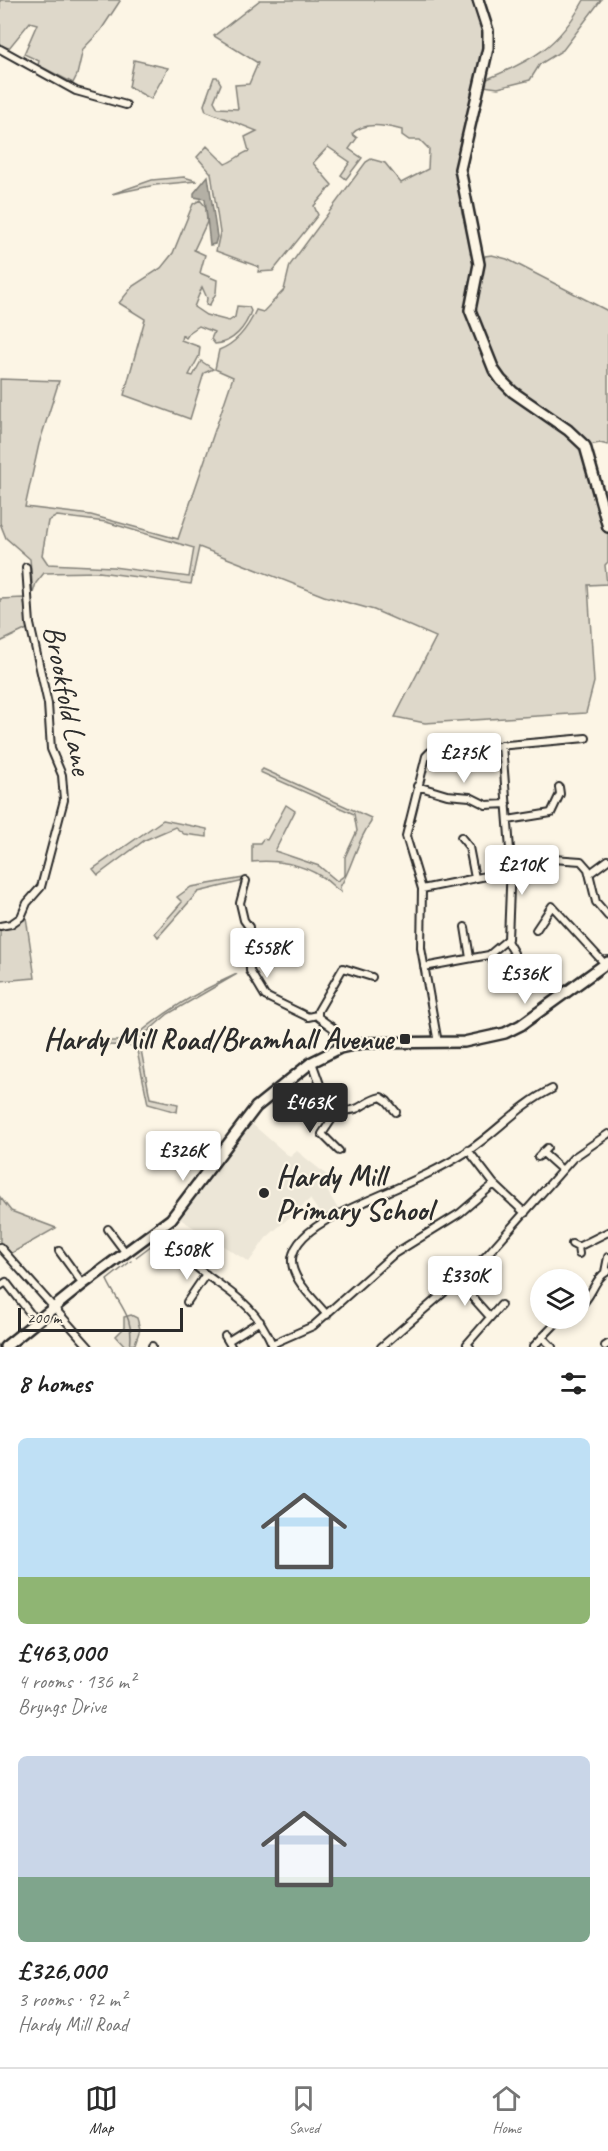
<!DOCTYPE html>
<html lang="en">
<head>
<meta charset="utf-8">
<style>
	:root { --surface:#fff; --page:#f6f6f6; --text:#222; --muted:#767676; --line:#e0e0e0; --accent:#2b2b2b }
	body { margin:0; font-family:Caveat,sans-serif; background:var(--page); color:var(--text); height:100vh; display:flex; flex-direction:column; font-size:22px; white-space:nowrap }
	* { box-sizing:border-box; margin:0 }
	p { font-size:20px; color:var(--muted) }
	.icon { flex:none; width:33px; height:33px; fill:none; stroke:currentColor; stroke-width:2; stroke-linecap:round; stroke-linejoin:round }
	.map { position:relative; height:1347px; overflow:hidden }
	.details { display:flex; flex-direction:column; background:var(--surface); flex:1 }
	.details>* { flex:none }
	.controls { position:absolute; left:530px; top:1269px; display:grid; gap:12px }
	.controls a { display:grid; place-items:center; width:60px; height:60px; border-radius:50%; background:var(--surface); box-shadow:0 3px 9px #0003; font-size:30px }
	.scale { position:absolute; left:18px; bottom:15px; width:165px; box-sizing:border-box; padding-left:6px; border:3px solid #2b2b2b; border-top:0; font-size:16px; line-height:21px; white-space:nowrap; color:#2b2b2b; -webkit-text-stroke:4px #fcf5e5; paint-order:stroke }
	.price { position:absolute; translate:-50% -51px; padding:0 14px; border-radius:6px; background:#fff; color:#222; font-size:20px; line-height:39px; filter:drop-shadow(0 2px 3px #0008) }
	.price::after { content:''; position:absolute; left:50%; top:36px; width:18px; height:14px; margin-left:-9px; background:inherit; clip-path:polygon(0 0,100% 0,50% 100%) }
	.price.current { background:var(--accent); color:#fff }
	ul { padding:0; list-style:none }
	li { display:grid; align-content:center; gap:12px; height:318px; padding:0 18px }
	li span { display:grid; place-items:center; height:186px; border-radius:9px; color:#555 }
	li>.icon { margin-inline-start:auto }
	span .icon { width:108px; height:108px; fill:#fffc; stroke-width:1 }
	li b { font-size:26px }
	h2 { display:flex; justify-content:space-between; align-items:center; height:72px; padding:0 18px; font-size:26px }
	.dock { display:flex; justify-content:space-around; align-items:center; height:84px; border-top:2px solid var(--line); background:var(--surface); font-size:16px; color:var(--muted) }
	.dock a { display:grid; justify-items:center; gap:3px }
	.dock .current { color:var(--accent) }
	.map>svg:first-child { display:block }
</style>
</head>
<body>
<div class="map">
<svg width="608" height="1347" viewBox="0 0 608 1347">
	<rect width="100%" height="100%" fill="#fcf5e5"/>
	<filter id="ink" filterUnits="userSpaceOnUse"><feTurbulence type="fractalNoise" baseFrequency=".0167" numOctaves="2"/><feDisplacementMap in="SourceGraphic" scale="12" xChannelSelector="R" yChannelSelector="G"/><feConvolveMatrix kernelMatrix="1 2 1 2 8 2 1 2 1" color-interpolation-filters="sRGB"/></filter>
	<g filter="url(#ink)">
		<path fill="#ece6d7" d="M 252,1124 L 290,1157 L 297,1151 L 333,1180 L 325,1187 L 338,1209 L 323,1218 L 310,1199 L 266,1238 L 249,1262 L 180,1219 Z"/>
		<path fill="#ded8ca" stroke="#84827a" stroke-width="1.5" fill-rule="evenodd" d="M 0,0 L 119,0 L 120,1 L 101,30 L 83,49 L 77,75 L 73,83 L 38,65 L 39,61 L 24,54 L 37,24 L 30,22 L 9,48 L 0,46 Z
			M 260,0 L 474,0 L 485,43 L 456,162 L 462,214 L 473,248 L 475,263 L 468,290 L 478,287 L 485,256 L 492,255 L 507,259 L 608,311 L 608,445 L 600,443 L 589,445 L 608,534 L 608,562 L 605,565 L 607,584 L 588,585 L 594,682 L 586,713 L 425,723 L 395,717 L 436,637 L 374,610 L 324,596 L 199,547 L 191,584 L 99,572 L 44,573 L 36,583 L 33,593 L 30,559 L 6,538 L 0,523 L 0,379 L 59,381 L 39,444 L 25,507 L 91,515 L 178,539 L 233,377 L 215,369 L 219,350 C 237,343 248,328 256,310 L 263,312 L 284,290 L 290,265 L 366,162 L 371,159 L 385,163 L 401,183 L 428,169 L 429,149 L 420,140 L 409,140 L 402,135 L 402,130 C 385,126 365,121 352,134 L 357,138 L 349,149 L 362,158 L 346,179 L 341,175 L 350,162 L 328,147 L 313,163 L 332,185 L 314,206 L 318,215 L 273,271 L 258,272 L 259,267 L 216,251 L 220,233 L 211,173 L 197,157 L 207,146 L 225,164 C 234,161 240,154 249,151 L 245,137 L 257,131 L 206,111 L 204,105 L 214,77 L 217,77 L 221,84 L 214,101 L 218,108 L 238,109 L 235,85 L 249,84 L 258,63 L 214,36 ZM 57,516 L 106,522 L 194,548 L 189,577 L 113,567 L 48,564 L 42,555 L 48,521 Z
			M 584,0 L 601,0 L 563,50 L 540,64 L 530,80 L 498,88 L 483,86 L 485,80 C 533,60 558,47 584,0 Z
			M 134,60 L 168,68 L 151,99 L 129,87 Z
			M 184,177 L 197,181 L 155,185 L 112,194 L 152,180 Z
			M 200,200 L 206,207 L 207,222 L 194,250 L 205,255 L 200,273 L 217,280 L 216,293 L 209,306 L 206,305 L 207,298 L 202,287 L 194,307 L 206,315 L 229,321 L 235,317 L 237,306 L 249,307 L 251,311 C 246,327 233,343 215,344 L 211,339 L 214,332 L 199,326 L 190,332 L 186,338 L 182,335 L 181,340 L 200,347 L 199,356 L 189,375 L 193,376 L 201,361 L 213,369 L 204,373 L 190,419 L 124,395 L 145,319 L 119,303 L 133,286 L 161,268 L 173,253 L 193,204 Z
			M 24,598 L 27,629 L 0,642 L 0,599 Z
			M 263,769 L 371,818 L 371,822 C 356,842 353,866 340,887 L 341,892 C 334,888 329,881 322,877 C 302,864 275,859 252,862 L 252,843 L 260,843 L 263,839 L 267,840 L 286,805 L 295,811 L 275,851 L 319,866 L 337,881 L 345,875 L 345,857 L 357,831 L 354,814 L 260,772 Z
			M 163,820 L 207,829 L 207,837 L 184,834 L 175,827 L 145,840 L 98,875 L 93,869 Z
			M 244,878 L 244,881 L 198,892 L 158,937 L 155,933 L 182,902 L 177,897 L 191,887 Z
			M 26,917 L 35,978 L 0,981 L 0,928 Z
			M 237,974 L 168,1014 L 139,1039 L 150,1098 L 178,1104 L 177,1112 L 148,1104 L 136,1046 L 107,1045 L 104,1041 L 130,1041 C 165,1011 195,993 237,974 Z
			M 0,1197 L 11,1211 L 56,1228 L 10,1254 L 0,1243 Z
			M 131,1315 L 137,1318 L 140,1329 L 135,1344 L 126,1347 L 116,1336 L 124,1328 L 124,1317 Z"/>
		<path fill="#b4b0a5" stroke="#7d7b74" stroke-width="1.5" d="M 208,176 L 217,237 L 215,244 L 210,245 L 205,199 L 194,197 L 194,193 Z"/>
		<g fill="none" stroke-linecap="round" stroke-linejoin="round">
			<path stroke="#7d7b74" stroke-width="1.5" d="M 136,1257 L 160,1239
				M 130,1347 C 135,1316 119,1306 107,1280 L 131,1261"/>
			<g stroke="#2b2b2b" stroke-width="10">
				<path id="street" d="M 0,49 L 76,91 L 126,105
					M 417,786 L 447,795 L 470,797 L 486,805 L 507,804
					M 508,820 L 551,813 L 560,794 L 559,787
					M 461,837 L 469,847 L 475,878
					M 511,863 L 553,859 L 581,861 L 588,869 L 596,902 L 608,916
					M 589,874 L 608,860
					M 246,881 L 240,903 L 244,920 L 249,927 L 250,971 L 265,996 L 308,1017 L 317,1015
					M 422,889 L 511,871
					M 0,926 L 11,924 L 21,917 L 27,903 L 41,887 L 64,800 L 62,775 L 51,749 L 48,704 L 30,624 L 26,567
					M 465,927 L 470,958
					M 536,930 L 552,906 L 605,964
					M 489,955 L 495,964 L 503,965 L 514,953 L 507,941
					M 424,967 L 489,955 L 508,939 L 511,863 L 502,745
					M 438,1043 L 421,948 L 422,889 L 406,836 L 426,756 L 430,752 L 586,738
					M 340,1048 L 333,1028 L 318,1017 L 318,1011 L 343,968 L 372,977
					M 312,1062 L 322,1090 L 334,1099 L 338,1110 C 363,1113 360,1102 381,1097 L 387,1101 L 396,1112
					M 338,1110 L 322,1134 L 339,1151
					M 468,1150 L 494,1184 L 525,1213
					M 542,1152 L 562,1170
					M 538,1157 L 547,1148
					M 161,1227 C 172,1241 181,1255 195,1266 C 231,1295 253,1300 273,1346
					M 108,1229 L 126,1253
					M 572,1244 L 578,1247 L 579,1254
					M 0,1247 L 89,1347
					M 578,1247 L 608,1232
					M 59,1251 L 83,1284
					M 605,1272 L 608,1257
					M 458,1281 L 490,1317
					M 0,1286 L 6,1282 L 36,1321
					M 187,1302 L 206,1274
					M 579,1307 C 592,1298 594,1278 608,1271
					M 327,1315 C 315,1300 286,1275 293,1254 C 299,1234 327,1219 345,1211 C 385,1192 430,1176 468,1151 C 498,1131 519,1105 552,1089
					M 225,1336 L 231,1346
					M 542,1337 L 552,1347
					M 228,1341 L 260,1321
					M 272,1344 L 313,1326 L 394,1254 L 460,1213 L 494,1184
					M 605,1346 L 608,1344
					M 152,1347 L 152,1346
					M 381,1347 L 486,1256 L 573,1158 L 608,1134
					M 470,1347 L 467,1344 L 501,1305
					M 533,1347 L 561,1318"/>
			</g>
			<g stroke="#2b2b2b" stroke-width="14">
				<path id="secondary" d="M 478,0 L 488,31 L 488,48 L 460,169 L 479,264 L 470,310 L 494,370 L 501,380 L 513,392 L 568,430 L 585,446 L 608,527
					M 5,1347 L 83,1284 L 171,1219 L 256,1107 L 312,1062 L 340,1048 L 362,1043 L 464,1042 L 505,1033 L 521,1025 L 608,962"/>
			</g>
			<use href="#street" stroke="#fcf5e5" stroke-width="6"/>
			<use href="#secondary" stroke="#fcf5e5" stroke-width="9"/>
		</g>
	</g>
	<g fill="#2b2b2b" stroke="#fcf5e5" stroke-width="2">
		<rect x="399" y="1033" width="12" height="12" rx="3"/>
		<circle cx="264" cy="1193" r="6"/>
	</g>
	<g text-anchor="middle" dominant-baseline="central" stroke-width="4.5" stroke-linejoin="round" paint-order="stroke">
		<g font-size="30" fill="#2b2b2b" stroke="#fcf5e5">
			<text transform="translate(68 700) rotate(79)">Brookfold Lane</text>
		</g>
		<g font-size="30" font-weight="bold" fill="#2b2b2b" stroke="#fcf5e5" text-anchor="end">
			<text x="393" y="1039">Hardy Mill Road/Bramhall Avenue</text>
			<text x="276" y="1176" text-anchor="start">Hardy Mill<tspan x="276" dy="34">Primary School</tspan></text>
		</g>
	</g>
</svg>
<div class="controls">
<a><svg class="icon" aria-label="layers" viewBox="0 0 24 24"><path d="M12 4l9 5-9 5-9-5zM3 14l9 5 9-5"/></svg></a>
</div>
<div class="scale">200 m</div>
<b class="price" style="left:464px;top:784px">£275K</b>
<b class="price" style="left:522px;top:896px">£210K</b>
<b class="price" style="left:267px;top:979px">£558K</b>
<b class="price" style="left:525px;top:1005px">£536K</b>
<b class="price current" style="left:310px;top:1134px">£463K</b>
<b class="price" style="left:183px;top:1182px">£326K</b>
<b class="price" style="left:187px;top:1281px">£508K</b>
<b class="price" style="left:465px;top:1307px">£330K</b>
</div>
<section class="details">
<h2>8 homes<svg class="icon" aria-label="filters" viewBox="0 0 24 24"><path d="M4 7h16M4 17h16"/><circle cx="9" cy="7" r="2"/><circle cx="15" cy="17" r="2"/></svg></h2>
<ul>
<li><span style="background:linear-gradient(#bfe0f5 75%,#8fb573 0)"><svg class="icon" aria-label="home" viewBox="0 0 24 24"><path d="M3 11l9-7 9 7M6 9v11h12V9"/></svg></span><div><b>£463,000</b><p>4 rooms · 136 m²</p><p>Bryngs Drive</p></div></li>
<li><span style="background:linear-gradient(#c9d6e8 65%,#7fa58c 0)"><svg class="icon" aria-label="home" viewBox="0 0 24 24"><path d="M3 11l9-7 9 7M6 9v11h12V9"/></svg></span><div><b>£326,000</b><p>3 rooms · 92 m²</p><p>Hardy Mill Road</p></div></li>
</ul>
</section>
<nav class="dock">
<a class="current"><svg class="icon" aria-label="map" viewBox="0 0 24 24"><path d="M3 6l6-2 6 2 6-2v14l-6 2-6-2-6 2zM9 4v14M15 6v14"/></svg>Map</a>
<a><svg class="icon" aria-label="saved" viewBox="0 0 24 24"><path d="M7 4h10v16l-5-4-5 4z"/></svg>Saved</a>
<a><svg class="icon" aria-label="home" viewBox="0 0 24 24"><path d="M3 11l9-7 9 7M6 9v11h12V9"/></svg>Home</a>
</nav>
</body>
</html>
